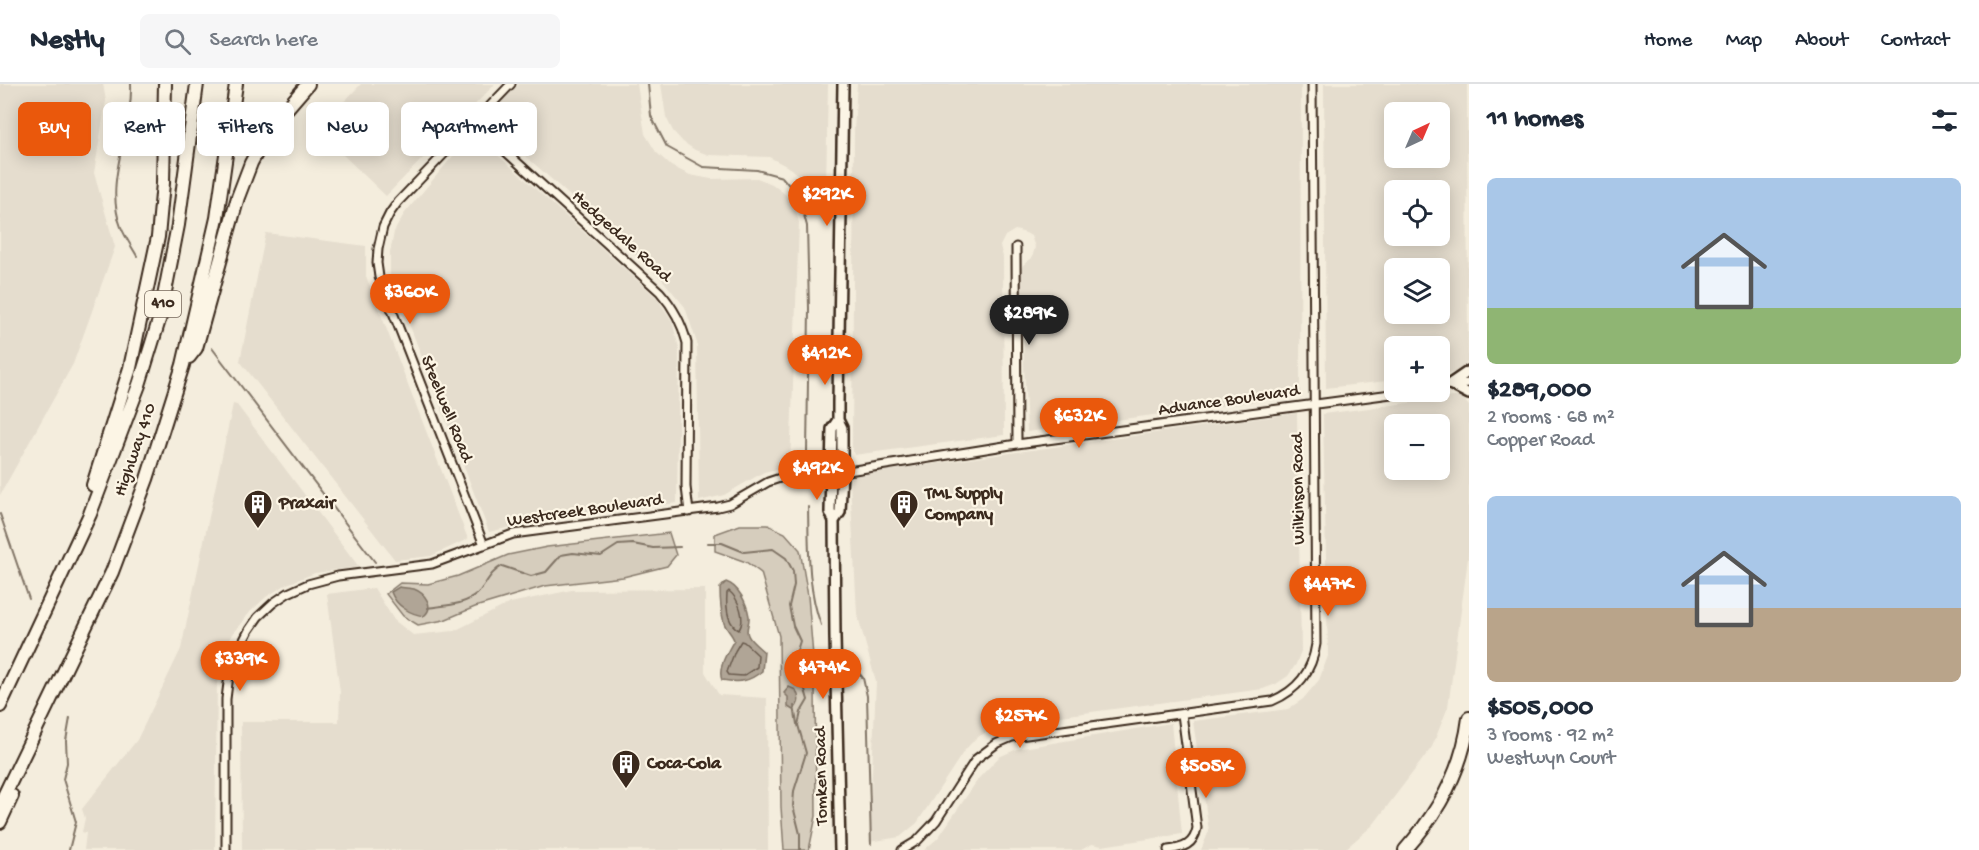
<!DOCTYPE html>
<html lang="en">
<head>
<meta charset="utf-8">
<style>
	:root { --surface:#fff; --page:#f6f6f7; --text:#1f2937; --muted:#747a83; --line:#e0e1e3; --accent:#ea580c }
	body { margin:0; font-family:"Gochi Hand",sans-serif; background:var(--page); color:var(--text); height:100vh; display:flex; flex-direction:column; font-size:22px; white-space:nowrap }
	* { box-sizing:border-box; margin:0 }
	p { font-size:20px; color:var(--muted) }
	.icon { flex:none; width:33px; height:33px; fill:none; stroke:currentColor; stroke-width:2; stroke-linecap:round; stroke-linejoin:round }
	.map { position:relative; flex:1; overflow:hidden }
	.sheet { display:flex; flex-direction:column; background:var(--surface); width:510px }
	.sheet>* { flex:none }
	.guide { position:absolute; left:18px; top:18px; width:570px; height:54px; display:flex; gap:12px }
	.needle { width:39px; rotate:44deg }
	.buttons { position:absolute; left:1384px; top:18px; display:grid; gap:12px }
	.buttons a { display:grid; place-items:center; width:66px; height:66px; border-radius:9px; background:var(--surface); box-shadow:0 3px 15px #0003; font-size:30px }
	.price { position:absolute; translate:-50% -51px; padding:0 14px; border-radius:21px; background:var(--accent); color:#fff; font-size:20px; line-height:39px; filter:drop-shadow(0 2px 3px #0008) }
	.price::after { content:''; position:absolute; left:50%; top:36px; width:18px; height:14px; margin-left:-9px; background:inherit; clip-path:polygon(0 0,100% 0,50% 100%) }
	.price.active { background:#222; color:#fff }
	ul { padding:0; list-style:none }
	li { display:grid; align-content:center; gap:12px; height:318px; padding:0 18px }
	li span { display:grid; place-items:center; height:186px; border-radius:9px; color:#555 }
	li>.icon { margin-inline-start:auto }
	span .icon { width:108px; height:108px; fill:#fffc; stroke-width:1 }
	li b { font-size:26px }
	h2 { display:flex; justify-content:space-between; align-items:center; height:72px; padding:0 18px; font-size:26px }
	.tag { padding:0 21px; border-radius:9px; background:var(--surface); box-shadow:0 3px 15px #0003; font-size:21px; line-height:54px }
	.tag.active { background:var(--accent); color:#fff }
	header { display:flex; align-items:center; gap:36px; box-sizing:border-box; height:84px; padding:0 30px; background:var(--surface); border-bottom:2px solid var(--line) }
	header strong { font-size:28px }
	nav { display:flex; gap:33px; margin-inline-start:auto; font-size:21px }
	.search { width:420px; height:54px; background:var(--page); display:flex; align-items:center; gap:15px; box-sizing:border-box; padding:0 21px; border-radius:9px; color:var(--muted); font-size:22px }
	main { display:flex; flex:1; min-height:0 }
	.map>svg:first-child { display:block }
</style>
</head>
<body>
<header>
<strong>Nestly</strong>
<div class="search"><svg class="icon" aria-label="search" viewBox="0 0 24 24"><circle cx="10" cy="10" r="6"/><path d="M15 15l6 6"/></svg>Search here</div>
<nav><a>Home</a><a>Map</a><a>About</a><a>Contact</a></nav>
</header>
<main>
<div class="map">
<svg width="1469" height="766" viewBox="0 0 1469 766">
	<rect width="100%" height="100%" fill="#f4eddd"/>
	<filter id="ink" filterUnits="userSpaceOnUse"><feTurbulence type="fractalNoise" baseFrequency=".0167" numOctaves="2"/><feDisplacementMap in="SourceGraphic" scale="12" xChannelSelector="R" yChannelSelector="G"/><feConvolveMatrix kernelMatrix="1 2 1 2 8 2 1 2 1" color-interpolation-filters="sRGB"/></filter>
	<g filter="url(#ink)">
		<path fill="#e5ddce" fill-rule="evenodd" d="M 0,0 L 103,0 L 106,17 L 94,89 L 115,163 L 73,280 L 0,411 Z
			M 361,0 L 495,0 L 386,112 L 317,46 Z
			M 519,0 L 637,0 L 645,50 L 656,68 L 671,82 L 690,91 L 711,95 L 757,94 L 772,100 L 785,110 L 795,123 L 799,139 L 790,382 L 764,388 L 724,411 L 699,417 L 697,259 L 685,223 L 661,194 L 487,37 L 489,30 Z
			M 661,0 L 828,0 L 826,103 L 810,103 L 792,85 L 769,73 L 709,71 L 695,66 L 683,58 L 673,47 L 666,33 Z
			M 857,0 L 1301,0 L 1300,309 L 1250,318 L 1027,348 L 1020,187 L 1023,181 L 1032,174 L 1035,163 L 1031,152 L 1026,149 L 1015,146 L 1005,152 L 1000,162 L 1003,173 L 1004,351 L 854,371 L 852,363 L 854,46 Z
			M 1324,0 L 1467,0 L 1468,277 L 1458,288 L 1440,290 L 1440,262 L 1395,262 L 1395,296 L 1326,304 ZM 1395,28 L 1440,28 L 1440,74 L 1395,74 ZM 1395,106 L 1440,106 L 1440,152 L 1395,152 ZM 1395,184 L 1440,184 L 1440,230 L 1395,230 Z
			M 469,53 L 479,54 L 657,214 L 672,237 L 679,264 L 677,419 L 528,439 L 489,448 L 390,190 L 390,169 L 394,148 L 404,130 Z
			M 266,149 L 366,162 L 366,192 L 468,455 L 431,472 L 395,476 L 240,277 Z
			M 1461,312 L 1469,322 L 1469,467 L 1448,623 L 1432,663 L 1373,741 L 1344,766 L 1201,766 L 1209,747 L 1193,637 L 1288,625 L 1303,615 L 1319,596 L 1328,572 L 1323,330 ZM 1395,340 L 1440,340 L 1440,386 L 1395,386 Z
			M 233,320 L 237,321 L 359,483 L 315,489 L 287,500 L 266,513 L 251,527 L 232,550 L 222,569 L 217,596 L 215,766 L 84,766 L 86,749 L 82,748 L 85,734 L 82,725 L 137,656 L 181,565 Z
			M 1297,329 L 1301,567 L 1296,580 L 1288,592 L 1276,600 L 1263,605 L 1009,639 L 992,645 L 976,654 L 964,667 L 917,739 L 900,753 L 869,758 L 876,598 L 857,529 L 850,398 L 854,391 Z
			M 374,504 L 394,536 L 413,551 L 454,547 L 510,519 L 572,506 L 705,505 L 705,588 L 719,611 L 767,614 L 768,766 L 242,766 L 241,638 L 339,638 L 340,608 L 327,510 Z
			M 1171,639 L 1182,750 L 1102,762 L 1092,760 L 1081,766 L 924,766 L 938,754 L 979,694 L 999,673 L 1017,665 Z"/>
		<path fill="#d6cdbd" stroke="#887c6e" stroke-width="1.5" d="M 740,441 L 768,441 L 785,449 L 800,466 L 808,512 L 815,596 L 816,732 L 809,766 L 784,766 L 781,723 L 779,552 L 761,489 L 746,478 L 715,467 L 715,450 Z
			M 669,449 L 676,471 L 667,482 L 623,493 L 545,502 L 475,523 L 444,536 L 418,541 L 403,532 L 386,510 L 400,499 L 428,500 L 458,492 L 508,471 L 547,463 Z"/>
		<path fill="#b0a596" stroke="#817466" stroke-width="1.5" d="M 726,498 C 739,502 747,520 749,532 C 750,539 745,545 748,551 C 750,557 759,563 764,568 L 762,587 C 749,598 739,599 722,596 C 717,584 728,567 734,556 C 732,550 726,545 724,539 C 721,528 720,516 720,504 Z
			M 399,503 C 404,504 409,504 414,505 C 425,509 435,523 424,532 C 410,530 396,522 391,508 Z
			M 789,603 L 796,606 C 800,614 800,620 793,626 L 788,623 L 788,613 L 784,609 Z"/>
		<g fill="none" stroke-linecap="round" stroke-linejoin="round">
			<path stroke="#6a5b4e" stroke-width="1.5" d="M 729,507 C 739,515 746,535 739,546 C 727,540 726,522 727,509 Z
				M 741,557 L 744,558 L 758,571 L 757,583 L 743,592 L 729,591 L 727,588 L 735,567 Z"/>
			<path stroke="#817466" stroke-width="2" d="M 131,0 C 133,47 103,97 121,143 C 125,153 132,163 137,172
				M 648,0 L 651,32 L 667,63 L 703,83 L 757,86 L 782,93 L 799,113 L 807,142 L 809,224 L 807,368
				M 212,264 L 375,478
				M 808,423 C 809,463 807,503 821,541
				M 0,430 L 29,515
				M 708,459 L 722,459 L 744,468 L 773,465 L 786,474 L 793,487 L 794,501 L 789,522 L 793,542 L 800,557 L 795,573 L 794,590 L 804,602 L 808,616 L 801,628 L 798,641 L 806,669 L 794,707 L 793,722 L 800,750 L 800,766
				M 428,524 C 445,521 463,522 477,510 C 487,500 489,489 502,482 L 531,492 L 546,488 L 561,471 L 573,469 L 601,472 L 618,461 L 633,460 L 653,464 L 680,463
				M 853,582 L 863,594 L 867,612 L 871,760
				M 794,622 L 797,640
				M 69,766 L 76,738 L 63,695 L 67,679 L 66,657 L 70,634"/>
			<g stroke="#3b2a1e" stroke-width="11">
				<path id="minor" d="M 474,39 L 660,208 C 674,224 682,239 687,259 L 686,403 L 689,428
					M 1016,163 L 1017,360
					M 1440,302 L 1469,299
					M 484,461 L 379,193 L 377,179 L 378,165 L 383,143 L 390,129 L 398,118 L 511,0
					M 226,766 L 226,615 L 230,583 L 249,546 L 258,533 L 273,519 L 288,509 L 308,500 L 338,492 L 432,480 L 513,450 L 718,423 L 730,420 L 768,398 L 780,394 L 842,388 L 1017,360 L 1406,308
					M 902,766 L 917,757 L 936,737 L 976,675 L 996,660 L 1012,653 L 1272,617 C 1298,606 1312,588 1316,560 L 1312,0
					M 1168,766 C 1183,764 1194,761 1197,744 L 1182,630"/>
			</g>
			<g stroke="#3b2a1e" stroke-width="14">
				<path id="secondary" d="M 1450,300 L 1469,287
					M 1450,300 L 1469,310
					M 838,336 L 832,345 L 830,428 L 834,437 L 835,553 L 840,766
					M 834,437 L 840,428 L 842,388 L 842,344 L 838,336 L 838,318 L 843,0"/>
			</g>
			<g stroke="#3b2a1e" stroke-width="16">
				<path id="motorway" d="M 189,273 L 196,264 L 238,113 L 251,79 L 270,44 L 308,0
					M 93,401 L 130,284 L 158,153 L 163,99 L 165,0
					M 0,622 L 90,430 L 139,301 L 160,233 L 178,141 L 197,0
					M 0,720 L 112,488 L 147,395 L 183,281 L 217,134 L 236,0
					M 0,738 L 12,712
					M 1405,766 C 1439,728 1463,684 1469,634"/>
			</g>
			<use href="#minor" stroke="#fcf5e5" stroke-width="7"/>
			<use href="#secondary" stroke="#fcf5e5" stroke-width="9"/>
			<use href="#motorway" stroke="#fcf5e5" stroke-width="12"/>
		</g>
	</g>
	<defs>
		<g id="building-pin" transform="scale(1.5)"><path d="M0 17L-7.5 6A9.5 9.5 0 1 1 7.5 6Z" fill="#3b2a1e" stroke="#fcf5e5"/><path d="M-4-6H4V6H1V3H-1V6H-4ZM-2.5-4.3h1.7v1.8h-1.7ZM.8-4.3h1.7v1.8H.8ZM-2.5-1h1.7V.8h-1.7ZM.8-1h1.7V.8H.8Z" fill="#fff"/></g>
	</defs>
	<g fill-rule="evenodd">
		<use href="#building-pin" x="258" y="420"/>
		<use href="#building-pin" x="904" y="420"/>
		<use href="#building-pin" x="626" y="680"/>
	</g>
	<g text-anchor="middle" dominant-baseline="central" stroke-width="4.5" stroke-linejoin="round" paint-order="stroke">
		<rect fill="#fcf5e5" stroke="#75675a" stroke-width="1.5" x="145" y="207" width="36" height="26" rx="4.5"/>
		<g font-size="16" font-weight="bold" fill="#3b2a1e">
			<text x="163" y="220">410</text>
		</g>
		<g font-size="18" fill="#3b2a1e" stroke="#fcf5e5">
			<text transform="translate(621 153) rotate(42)">Hedgedale Road</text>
			<text transform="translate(1229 317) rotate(-8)">Advance Boulevard</text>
			<text transform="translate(446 325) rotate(68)">Steelwell Road</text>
			<text transform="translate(136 366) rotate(-71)">Highway 410</text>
			<text transform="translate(1299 405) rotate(-91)">Wilkinson Road</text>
			<text transform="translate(585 427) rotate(-8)">Westcreek Boulevard</text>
			<text transform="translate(822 692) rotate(-91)">Tomken Road</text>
		</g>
		<g font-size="18" font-weight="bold" fill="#3b2a1e" stroke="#fcf5e5" text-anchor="start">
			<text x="925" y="410">TML Supply<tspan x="925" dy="21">Company</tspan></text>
			<text x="279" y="420">Praxair</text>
			<text x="647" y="680">Coca-Cola</text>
		</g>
	</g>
</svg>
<div class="buttons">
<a><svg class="needle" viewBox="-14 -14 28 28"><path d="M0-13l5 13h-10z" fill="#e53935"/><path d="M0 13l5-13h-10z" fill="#747a83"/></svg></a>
<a><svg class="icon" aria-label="locate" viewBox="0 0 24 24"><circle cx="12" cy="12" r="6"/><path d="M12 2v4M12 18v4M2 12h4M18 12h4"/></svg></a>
<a><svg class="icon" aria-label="layers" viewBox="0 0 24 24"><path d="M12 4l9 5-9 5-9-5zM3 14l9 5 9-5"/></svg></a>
<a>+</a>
<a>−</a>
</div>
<b class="price" style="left:827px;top:143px">$292K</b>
<b class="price" style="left:410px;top:241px">$360K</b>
<b class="price active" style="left:1029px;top:262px">$289K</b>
<b class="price" style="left:825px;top:302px">$412K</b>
<b class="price" style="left:1079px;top:365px">$632K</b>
<b class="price" style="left:817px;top:417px">$492K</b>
<b class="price" style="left:1328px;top:533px">$447K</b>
<b class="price" style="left:240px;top:608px">$339K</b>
<b class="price" style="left:823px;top:616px">$474K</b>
<b class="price" style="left:1020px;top:665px">$257K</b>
<b class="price" style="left:1206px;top:715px">$505K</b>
<div class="guide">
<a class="tag active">Buy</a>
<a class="tag">Rent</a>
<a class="tag">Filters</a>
<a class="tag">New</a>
<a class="tag">Apartment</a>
</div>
</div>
<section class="sheet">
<h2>11 homes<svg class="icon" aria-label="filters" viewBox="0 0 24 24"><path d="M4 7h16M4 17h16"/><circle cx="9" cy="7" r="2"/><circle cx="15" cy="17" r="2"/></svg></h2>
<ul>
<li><span style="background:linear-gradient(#a9c7e8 70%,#8fb573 0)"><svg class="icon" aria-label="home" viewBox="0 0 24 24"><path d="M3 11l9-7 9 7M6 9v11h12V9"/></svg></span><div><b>$289,000</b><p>2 rooms · 68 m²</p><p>Copper Road</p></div></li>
<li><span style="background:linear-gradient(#a9c7e8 60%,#b9a48a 0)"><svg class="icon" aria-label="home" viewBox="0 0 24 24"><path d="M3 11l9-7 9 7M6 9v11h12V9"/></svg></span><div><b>$505,000</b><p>3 rooms · 92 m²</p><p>Westwyn Court</p></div></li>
</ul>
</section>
</main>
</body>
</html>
